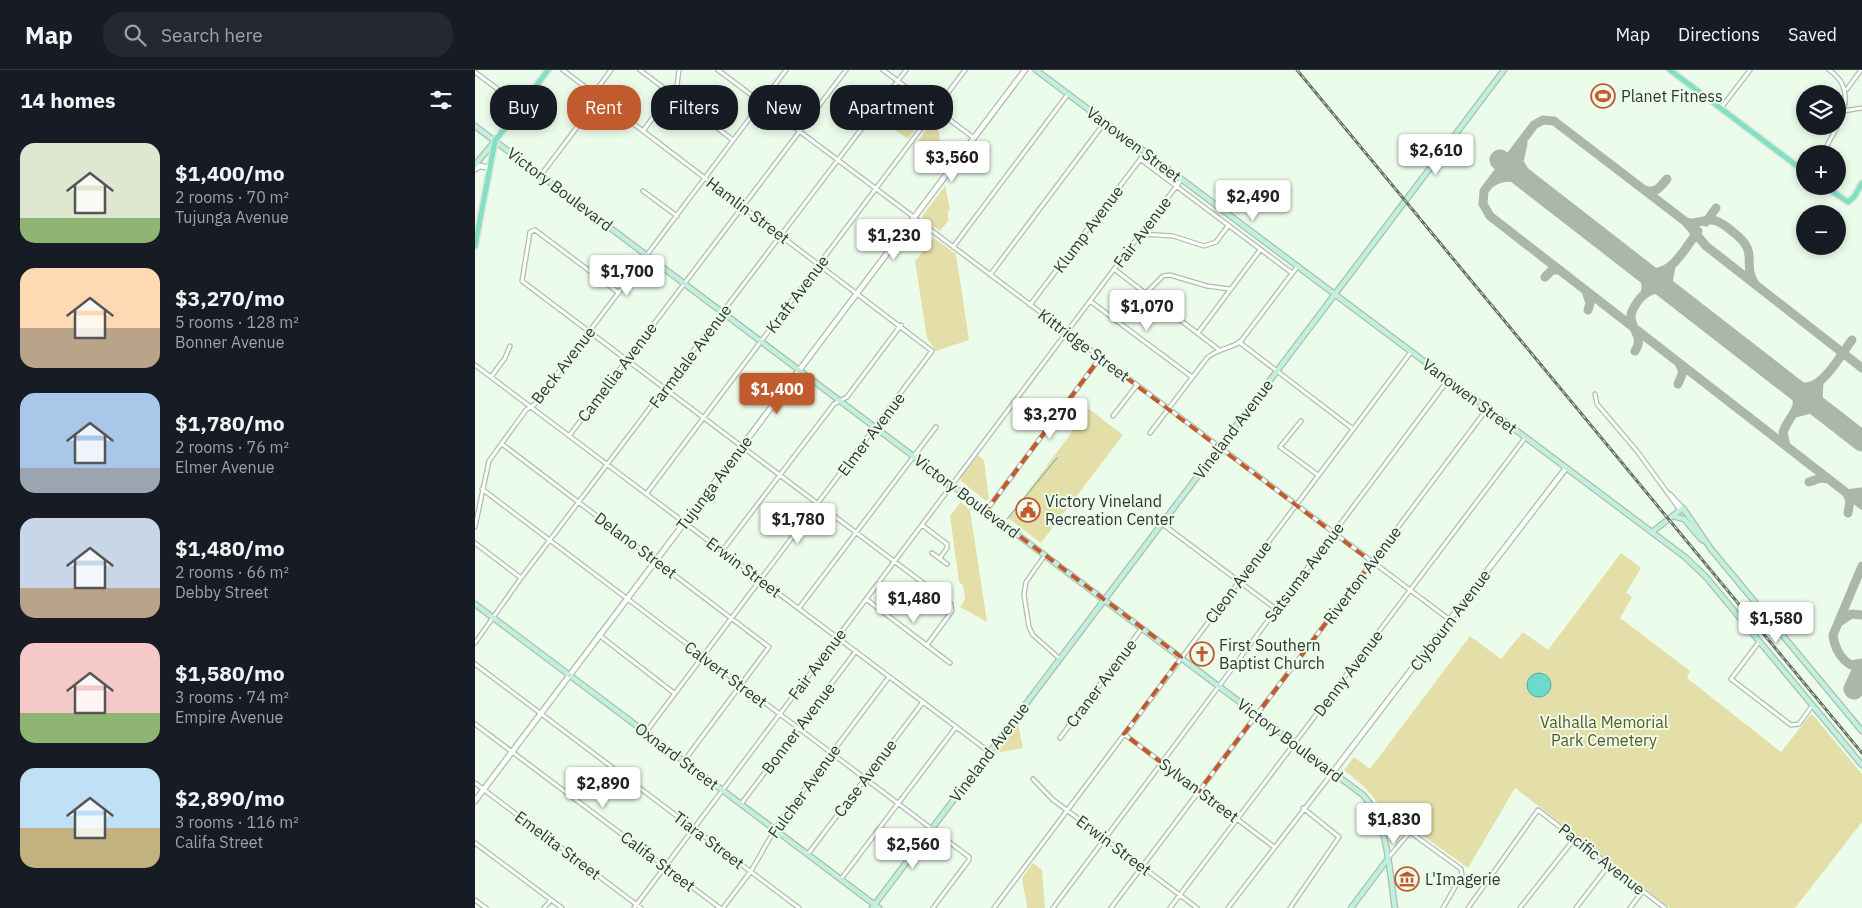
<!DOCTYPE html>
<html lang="en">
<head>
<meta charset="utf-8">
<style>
	:root { --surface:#171b24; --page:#242831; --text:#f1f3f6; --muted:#9ea1a6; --line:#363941; --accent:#c15b2e }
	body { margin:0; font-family:"IBM Plex Sans",sans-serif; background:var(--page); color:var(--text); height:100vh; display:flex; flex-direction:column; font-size:19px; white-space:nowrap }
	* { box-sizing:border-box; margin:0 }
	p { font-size:16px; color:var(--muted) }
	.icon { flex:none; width:28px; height:28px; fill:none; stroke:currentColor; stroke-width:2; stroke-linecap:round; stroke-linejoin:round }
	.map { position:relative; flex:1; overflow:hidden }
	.panel { display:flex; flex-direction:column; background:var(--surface); width:475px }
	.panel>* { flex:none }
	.hud { position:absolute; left:15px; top:15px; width:475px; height:45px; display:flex; gap:10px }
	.fabs { position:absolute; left:1321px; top:15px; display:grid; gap:10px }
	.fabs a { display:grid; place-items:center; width:50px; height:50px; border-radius:50%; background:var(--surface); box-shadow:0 2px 8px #0003; font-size:25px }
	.price { position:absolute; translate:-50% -42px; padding:0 11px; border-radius:5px; background:#fff; color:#222; font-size:16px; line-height:32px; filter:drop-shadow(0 1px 2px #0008) }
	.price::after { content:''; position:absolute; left:50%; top:30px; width:15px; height:11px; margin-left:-8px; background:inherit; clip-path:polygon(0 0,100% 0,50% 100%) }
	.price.selected { background:var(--accent); color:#fff }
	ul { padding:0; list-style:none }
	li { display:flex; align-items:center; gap:15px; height:125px; padding:0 20px }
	li span { display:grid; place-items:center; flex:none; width:140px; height:100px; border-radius:15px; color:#555 }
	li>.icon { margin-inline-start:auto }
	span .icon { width:60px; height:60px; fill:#fffc; stroke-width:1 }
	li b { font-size:21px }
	h2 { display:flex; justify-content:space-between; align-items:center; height:60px; padding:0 20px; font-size:21px }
	.pill { padding:0 18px; border-radius:20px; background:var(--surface); box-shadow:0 2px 8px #0003; font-size:18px; line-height:45px }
	.pill.selected { background:var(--accent); color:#fff }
	header { display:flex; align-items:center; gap:30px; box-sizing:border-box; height:70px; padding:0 25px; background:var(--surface); border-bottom:1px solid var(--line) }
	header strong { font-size:24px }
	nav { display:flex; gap:28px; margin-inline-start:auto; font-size:18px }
	.search { width:350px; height:45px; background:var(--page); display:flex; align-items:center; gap:12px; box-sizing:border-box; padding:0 18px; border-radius:20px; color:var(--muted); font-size:19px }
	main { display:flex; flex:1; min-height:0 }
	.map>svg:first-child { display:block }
</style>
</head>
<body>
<header>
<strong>Map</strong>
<div class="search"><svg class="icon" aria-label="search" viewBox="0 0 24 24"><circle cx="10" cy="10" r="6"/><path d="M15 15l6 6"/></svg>Search here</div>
<nav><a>Map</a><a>Directions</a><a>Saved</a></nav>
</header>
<main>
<section class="panel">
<h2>14 homes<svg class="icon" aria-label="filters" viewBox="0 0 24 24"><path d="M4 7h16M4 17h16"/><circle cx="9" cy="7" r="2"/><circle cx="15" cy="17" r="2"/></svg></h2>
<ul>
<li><span style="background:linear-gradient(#dfe7d0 75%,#8fb573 0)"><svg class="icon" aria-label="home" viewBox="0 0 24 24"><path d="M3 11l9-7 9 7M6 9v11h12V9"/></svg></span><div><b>$1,400/mo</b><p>2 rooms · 70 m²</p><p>Tujunga Avenue</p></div></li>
<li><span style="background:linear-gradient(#ffd9b3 60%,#b9a48a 0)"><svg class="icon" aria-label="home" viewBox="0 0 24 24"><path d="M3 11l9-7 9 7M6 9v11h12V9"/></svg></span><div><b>$3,270/mo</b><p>5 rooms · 128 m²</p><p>Bonner Avenue</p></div></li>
<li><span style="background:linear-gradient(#a9c7e8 75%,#9aa5b1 0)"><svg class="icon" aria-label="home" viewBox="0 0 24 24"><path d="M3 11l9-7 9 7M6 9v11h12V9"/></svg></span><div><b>$1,780/mo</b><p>2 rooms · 76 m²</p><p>Elmer Avenue</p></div></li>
<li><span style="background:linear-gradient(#c9d6e8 70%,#b9a48a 0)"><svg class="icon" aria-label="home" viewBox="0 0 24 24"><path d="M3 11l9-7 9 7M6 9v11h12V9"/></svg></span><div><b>$1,480/mo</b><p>2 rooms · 66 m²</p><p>Debby Street</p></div></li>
<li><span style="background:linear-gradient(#f6c9c9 70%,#8fb573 0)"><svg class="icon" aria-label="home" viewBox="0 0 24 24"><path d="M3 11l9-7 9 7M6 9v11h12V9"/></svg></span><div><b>$1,580/mo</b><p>3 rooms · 74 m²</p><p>Empire Avenue</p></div></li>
<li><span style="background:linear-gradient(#bfe0f5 60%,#c2b280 0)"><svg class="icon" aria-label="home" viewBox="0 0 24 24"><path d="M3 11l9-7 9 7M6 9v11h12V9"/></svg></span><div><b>$2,890/mo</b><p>3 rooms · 116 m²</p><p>Califa Street</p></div></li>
</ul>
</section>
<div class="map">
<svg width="1387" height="838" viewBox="0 0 1387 838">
	<rect width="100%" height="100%" fill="#ecfceb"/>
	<path fill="#e4dfa8" d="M 439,29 L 454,42 L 433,69 L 417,58 Z
		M 461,47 L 462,47 L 468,97 L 439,76 Z
		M 470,116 L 475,139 L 473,142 L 473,151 L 465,161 L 448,149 L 448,145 Z
		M 459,168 L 481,184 L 494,270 L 461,281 L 452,268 L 440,191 Z
		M 614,339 L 648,365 L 566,473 L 533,448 Z
		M 503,385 L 509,390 L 514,429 L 511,431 L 486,411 L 485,407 Z
		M 486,432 L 495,440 L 512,552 L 485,537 L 490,529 L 488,515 L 484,512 L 475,446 Z
		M 1146,483 L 1166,498 L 1151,523 L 1157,527 L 1145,548 L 1215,601 L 1212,608 L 1306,682 L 1335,645 L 1338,645 L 1387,704 L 1387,752 L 1320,838 L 1195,838 L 1040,718 L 993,798 L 933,755 L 920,773 L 916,772 C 909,734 899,724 869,700 L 879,687 L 895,699 L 995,566 L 1026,589 L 1048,562 L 1073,580 Z
		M 543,654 L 548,678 L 521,683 Z
		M 558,793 L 567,800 L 570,838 L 552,838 L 547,808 Z"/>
	<path fill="#6bdbcd" stroke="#59aa9e" d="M1052 615a12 12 0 1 1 24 0a12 12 0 1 1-24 0Z"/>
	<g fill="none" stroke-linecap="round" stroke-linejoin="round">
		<path stroke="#59aa9e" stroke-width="1" d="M 532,449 L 582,388"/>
		<path stroke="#aab7aa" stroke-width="9" d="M 1048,74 L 1044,92 L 1057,114
			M 1016,113 C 1029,104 1042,107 1055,113
			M 1170,120 C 1181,124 1185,117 1192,109
			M 1211,152 C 1223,156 1230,147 1241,151 C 1248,153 1253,158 1258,162 C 1286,183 1266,193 1280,214
			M 1231,152 L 1241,138
			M 1156,192 C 1167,200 1174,210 1170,223
			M 1196,196 L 1193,213 L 1200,225
			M 1165,198 C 1193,215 1209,179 1223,161
			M 1070,207 L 1077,200 L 1085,200
			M 1111,221 L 1115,233 L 1113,240
			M 1160,281 C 1170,266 1155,260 1156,245 C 1157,239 1160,236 1163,231 C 1174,217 1185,216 1200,226
			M 1387,298 L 1231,176 L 1211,152 L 1079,51 L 1068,50 L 1059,55 L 1009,121 L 1008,134 L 1015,146 L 1387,435
			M 1344,312 L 1343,332 L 1353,345
			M 1203,314 L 1208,302 L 1204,293
			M 1313,314 C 1345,329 1360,292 1377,270
			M 1321,343 L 1336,339 L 1351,344
			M 1311,376 L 1308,362 C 1316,341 1333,337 1313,314
			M 1334,412 L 1346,408 L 1353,409
			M 1373,443 L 1375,431 L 1372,424 L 1386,422 L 1387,435
			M 1387,496 L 1358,565 C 1359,576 1365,589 1376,595 L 1387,593
			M 1363,553 L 1376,544 L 1387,545"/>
		<path stroke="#aab7aa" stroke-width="21" d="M 1025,90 L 1387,371
			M 1379,619 L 1387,602"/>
		<g stroke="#aebdad" stroke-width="5.5">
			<path id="minor" d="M 88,0 L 457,281 L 171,662
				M 165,0 L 258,70
				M 243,0 L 975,550
				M 408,0 L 499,68
				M 0,2 L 45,36
				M 1372,19 L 1386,0
				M 119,23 L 136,0
				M 1246,38 L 1275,0
				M 1362,42 L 1387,38
				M 1326,48 L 1330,47
				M 168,61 L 202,15 L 204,0
				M 1347,84 C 1362,58 1387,22 1354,0
				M 665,89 L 817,203
				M 66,105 L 124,28
				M 168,121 L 202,146
				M 666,164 L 698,166 L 729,176 L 741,172 L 753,156
				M 478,177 L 593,24
				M 639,199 L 743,279
				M 515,205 L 630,52
				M 144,223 L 60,160 L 55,162 L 47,211 L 476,534 L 477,541 L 452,575
				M 671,223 L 688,206 L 695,205 L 732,216 L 755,219
				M 615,231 L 717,307
				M 555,235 L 670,83
				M 723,263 L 785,180
				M 764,272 L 878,359
				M 0,295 L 513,681
				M 16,307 L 30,288 L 35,276
				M 1120,324 L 1122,334 L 1162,381 L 1205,440
				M 638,346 L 662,315
				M 826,351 L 805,377 L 843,405
				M 675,363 L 732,288 C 743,278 756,279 766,271 L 822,197
				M 94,366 L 371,0
				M 27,374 L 294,577 L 209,691
				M 7,419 L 494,787 L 494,790 L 458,838
				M 172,423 L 490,0
				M 1195,424 L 1208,438
				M 511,441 L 625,288
				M 686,453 L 801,539
				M 447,455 L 472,474 L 472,478 L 465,488
				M 0,457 L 14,391 L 51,340 L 60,334 L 89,295 L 311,0
				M 0,473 L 46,508
				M 247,481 L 359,334 L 372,327 L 426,255
				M 457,483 L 472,494
				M 570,485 L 551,512 L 549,525 L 554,557 L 558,565 L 584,588
				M 391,529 L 475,593
				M 324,538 L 461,357
				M 124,565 L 199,623
				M 1284,572 L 1256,609 L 1316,655 L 1324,654 L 1337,636
				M 0,573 L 46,508 L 431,0
				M 0,594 L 324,838
				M 0,654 L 245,838
				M 649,664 L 799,777
				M 585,668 L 667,558
				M 558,709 L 577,729 L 722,838
				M 0,713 L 166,838
				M 266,734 L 381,581
				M 0,773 L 87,838
				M 333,784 L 448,632
				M 913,788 L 935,762 L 986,799 L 987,805 L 968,838
				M 366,809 L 481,657
				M 0,830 L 11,838
				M 69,838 L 76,830
				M 159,838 L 706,110
				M 248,838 L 276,801 L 303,754 L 414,607
				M 519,838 L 936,282
				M 578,838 L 973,310
				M 636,838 L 1012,339
				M 695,838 L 1050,368
				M 753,838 L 858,702
				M 815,838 L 864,767 L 828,738
				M 993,838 L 1063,740 L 1190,838
				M 1045,838 L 1100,768
				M 1101,838 L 1134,795
				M 1155,838 L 1168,821"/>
		</g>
		<g stroke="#aebdad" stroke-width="7">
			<path id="tertiary" d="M 0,99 L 5,96 L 15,98
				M 858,702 L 1091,398
				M 0,731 L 550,0"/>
		</g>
		<g stroke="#aebdad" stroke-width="7">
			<path id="secondary" d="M 561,0 L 1210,487 L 1231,507 L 1387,695
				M 0,56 L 888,725 C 914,753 914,801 920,838
				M 0,95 L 20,71
				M 1198,446 L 1209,449 L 1227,470
				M 1177,462 L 1208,438 L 1236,479 L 1387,661
				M 0,534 L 404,838
				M 397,838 L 1029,0
				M 876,838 L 912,790"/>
		</g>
		<g stroke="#e2e3e2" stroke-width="8">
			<path id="primary" d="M 1195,0 L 1330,102
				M 1349,116 L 1373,132 L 1379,127 L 1387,113
				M 0,176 L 20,71 L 73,0"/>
		</g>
		<use href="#minor" stroke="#fff" stroke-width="3"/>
		<use href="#tertiary" stroke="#fff" stroke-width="4.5"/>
		<use href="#secondary" stroke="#c0f0e0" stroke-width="4.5"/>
		<use href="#primary" stroke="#82e1c1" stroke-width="5"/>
		<g stroke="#687268" stroke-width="3">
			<path id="rail" d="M 822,0 L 1387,683"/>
		</g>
		<use href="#rail" stroke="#ecfceb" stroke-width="1" stroke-dasharray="4" stroke-linecap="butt"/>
	</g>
	<path fill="none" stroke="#c15b2e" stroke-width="4" stroke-dasharray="10 6" stroke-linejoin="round" d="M 625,288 L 897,492 L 724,721 L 649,664 L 706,587 L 511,441 Z"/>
	<defs>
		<g id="stadium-ring" transform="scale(1.25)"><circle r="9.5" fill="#ecfceb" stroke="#c15b2e" stroke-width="1.5"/><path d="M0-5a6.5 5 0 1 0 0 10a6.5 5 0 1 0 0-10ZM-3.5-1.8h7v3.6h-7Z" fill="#c15b2e"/></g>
		<g id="civic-ring" transform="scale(1.25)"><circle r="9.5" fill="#ecfceb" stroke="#c15b2e" stroke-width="1.5"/><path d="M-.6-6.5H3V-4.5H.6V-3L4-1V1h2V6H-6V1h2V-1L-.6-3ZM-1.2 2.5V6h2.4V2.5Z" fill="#c15b2e"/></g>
		<g id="church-ring" transform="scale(1.25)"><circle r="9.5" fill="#ecfceb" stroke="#c15b2e" stroke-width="1.5"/><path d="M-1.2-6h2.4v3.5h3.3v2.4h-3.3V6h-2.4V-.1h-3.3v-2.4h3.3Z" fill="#c15b2e"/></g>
		<g id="museum-ring" transform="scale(1.25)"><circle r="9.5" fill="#ecfceb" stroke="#c15b2e" stroke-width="1.5"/><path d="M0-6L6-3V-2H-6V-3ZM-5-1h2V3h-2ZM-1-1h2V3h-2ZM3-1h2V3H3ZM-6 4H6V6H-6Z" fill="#c15b2e"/></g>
	</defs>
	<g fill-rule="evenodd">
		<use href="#stadium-ring" x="1128" y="26"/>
		<use href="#civic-ring" x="553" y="440"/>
		<use href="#church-ring" x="727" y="584"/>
		<use href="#museum-ring" x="932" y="809"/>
	</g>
	<g text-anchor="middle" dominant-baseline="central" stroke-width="4" stroke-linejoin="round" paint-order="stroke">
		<g font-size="16" fill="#303730" stroke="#ecfceb" text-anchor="start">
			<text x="1146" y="26">Planet Fitness</text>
			<text x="570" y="431">Victory Vineland<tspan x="570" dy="18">Recreation Center</tspan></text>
			<text x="744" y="575">First Southern<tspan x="744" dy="18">Baptist Church</tspan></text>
			<text x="950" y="809">L'Imagerie</text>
		</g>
		<g font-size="16" fill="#303730" stroke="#ecfceb">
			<text transform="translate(659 74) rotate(37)">Vanowen Street</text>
			<text transform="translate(85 119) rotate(37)">Victory Boulevard</text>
			<text transform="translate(273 140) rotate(37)">Hamlin Street</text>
			<text transform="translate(613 159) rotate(-53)">Klump Avenue</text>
			<text transform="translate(667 162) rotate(-53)">Fair Avenue</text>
			<text transform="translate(322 224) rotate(-53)">Kraft Avenue</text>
			<text transform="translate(609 275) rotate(37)">Kittridge Street</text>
			<text transform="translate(215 286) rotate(-53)">Farmdale Avenue</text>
			<text transform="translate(88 295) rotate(-52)">Beck Avenue</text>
			<text transform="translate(142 302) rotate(-53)">Camellia Avenue</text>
			<text transform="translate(995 326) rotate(37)">Vanowen Street</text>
			<text transform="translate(758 359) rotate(-53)">Vineland Avenue</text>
			<text transform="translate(396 364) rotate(-53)">Elmer Avenue</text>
			<text transform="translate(239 413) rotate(-53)">Tujunga Avenue</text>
			<text transform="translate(492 426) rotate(37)">Victory Boulevard</text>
			<text transform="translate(161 475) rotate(37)">Delano Street</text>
			<text transform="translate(269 497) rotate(37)">Erwin Street</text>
			<text transform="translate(829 502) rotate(-53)">Satsuma Avenue</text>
			<text transform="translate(887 505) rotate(-53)">Riverton Avenue</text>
			<text transform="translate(763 512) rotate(-53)">Cleon Avenue</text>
			<text transform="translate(975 550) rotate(-53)">Clybourn Avenue</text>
			<text transform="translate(342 594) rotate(-53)">Fair Avenue</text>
			<text transform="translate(873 603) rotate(-53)">Denny Avenue</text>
			<text transform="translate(251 604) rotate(37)">Calvert Street</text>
			<text transform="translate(626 613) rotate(-53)">Craner Avenue</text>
			<text transform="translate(323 658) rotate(-53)">Bonner Avenue</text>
			<text transform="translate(815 670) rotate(37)">Victory Boulevard</text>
			<text transform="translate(514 682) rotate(-53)">Vineland Avenue</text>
			<text transform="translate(202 686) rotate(37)">Oxnard Street</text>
			<text transform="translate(390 708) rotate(-53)">Case Avenue</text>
			<text transform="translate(724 720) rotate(37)">Sylvan Street</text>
			<text transform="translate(329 721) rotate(-54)">Fulcher Avenue</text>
			<text transform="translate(234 770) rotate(37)">Tiara Street</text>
			<text transform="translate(83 775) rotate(37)">Emelita Street</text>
			<text transform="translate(639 775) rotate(37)">Erwin Street</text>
			<text transform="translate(1127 789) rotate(38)">Pacific Avenue</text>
			<text transform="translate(183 791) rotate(37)">Califa Street</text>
		</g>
		<g font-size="16" fill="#5e581b" stroke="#ecfceb">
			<text x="1129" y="652">Valhalla Memorial<tspan x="1129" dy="18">Park Cemetery</tspan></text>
		</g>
	</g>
</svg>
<div class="fabs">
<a><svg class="icon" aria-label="layers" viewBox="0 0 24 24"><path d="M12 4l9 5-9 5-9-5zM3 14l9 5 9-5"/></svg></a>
<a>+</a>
<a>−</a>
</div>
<b class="price" style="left:961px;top:106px">$2,610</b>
<b class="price" style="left:477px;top:113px">$3,560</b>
<b class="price" style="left:778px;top:152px">$2,490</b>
<b class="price" style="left:419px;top:191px">$1,230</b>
<b class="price" style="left:152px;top:227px">$1,700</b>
<b class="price" style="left:672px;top:262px">$1,070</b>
<b class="price selected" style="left:302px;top:345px">$1,400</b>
<b class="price" style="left:575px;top:370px">$3,270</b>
<b class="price" style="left:323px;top:475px">$1,780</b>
<b class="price" style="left:439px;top:554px">$1,480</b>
<b class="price" style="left:1301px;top:574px">$1,580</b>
<b class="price" style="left:128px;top:739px">$2,890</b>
<b class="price" style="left:919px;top:775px">$1,830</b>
<b class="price" style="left:438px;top:800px">$2,560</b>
<div class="hud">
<a class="pill">Buy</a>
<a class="pill selected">Rent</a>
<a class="pill">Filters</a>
<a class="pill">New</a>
<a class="pill">Apartment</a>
</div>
</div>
</main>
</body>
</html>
